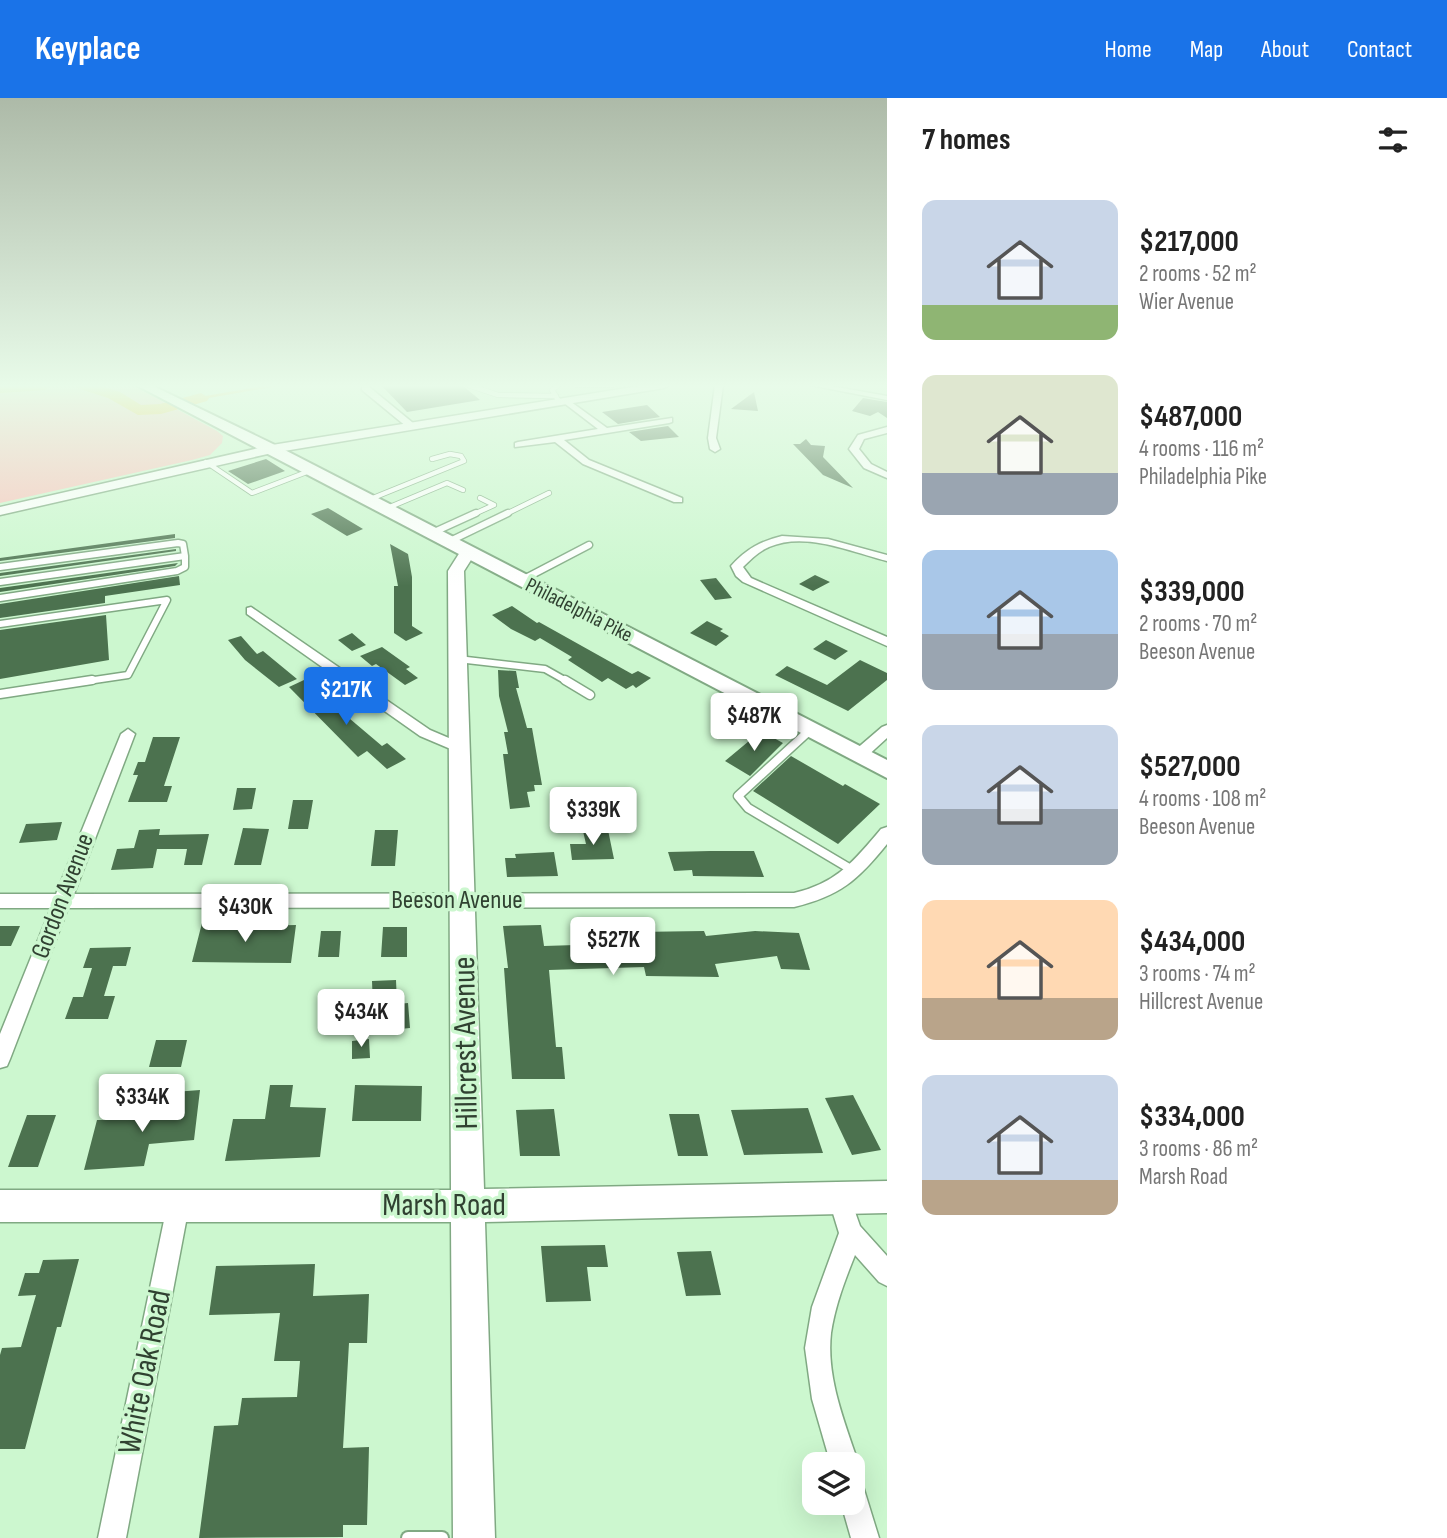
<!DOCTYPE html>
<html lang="en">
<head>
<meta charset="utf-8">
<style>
	:root { --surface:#fff; --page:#f6f6f6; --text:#222; --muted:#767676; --accent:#1a73e8 }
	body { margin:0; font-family:"Sofia Sans Condensed",sans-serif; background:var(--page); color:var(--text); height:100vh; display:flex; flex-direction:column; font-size:26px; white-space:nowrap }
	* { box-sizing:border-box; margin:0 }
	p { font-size:23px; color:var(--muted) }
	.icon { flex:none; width:38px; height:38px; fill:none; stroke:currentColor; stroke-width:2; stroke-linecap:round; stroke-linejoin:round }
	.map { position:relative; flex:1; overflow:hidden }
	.drawer { display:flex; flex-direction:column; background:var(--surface); width:560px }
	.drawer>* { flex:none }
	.controls { position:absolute; left:802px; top:1354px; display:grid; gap:14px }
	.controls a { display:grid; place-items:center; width:63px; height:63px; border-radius:14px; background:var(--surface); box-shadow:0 7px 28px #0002; font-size:35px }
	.price { position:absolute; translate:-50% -60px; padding:0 16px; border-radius:7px; background:#fff; color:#222; font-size:23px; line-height:46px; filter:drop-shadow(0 2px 4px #0008) }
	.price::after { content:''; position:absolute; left:50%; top:42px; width:21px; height:16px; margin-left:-10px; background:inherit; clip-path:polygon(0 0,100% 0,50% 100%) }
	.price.current { background:var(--accent); color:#fff }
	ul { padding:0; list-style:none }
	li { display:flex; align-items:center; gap:21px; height:175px; padding:0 35px }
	li span { display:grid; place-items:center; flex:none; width:196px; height:140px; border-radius:14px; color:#555 }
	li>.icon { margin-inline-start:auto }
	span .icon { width:84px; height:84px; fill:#fffc; stroke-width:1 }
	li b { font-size:30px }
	h2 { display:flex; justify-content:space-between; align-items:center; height:84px; padding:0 35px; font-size:30px }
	header { display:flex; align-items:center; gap:42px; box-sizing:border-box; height:98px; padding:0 35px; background:var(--accent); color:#fff }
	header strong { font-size:33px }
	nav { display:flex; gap:38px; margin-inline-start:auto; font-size:24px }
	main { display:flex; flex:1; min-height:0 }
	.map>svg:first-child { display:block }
</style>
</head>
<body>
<header>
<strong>Keyplace</strong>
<nav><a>Home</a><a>Map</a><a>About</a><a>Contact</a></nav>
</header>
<main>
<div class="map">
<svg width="887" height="1440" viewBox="0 0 887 1440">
	<rect width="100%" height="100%" fill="#ccf7cf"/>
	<path fill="#fac3bc" d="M 0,287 L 132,287 L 217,333 L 223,338 L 222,345 L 210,357 L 192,362 L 0,405 Z"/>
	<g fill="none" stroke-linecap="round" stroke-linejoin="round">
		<path stroke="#f4c448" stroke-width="2.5" d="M 201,300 L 277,287"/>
		<path fill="#f4c448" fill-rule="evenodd" d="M 0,287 L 53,287 L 45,292 L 0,295 Z
			M 75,287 L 98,287 L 120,294 L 141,307 L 160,306 L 201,295 L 209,300 L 207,303 L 161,316 L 138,317 L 108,300 L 77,290 Z"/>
	</g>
	<path fill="#4c724f" d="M 381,287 L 462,287 L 480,302 L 407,314 Z
		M 754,294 L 758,313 L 731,311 Z
		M 863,300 L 887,304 L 887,320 L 878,314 L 870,318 L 852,313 Z
		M 647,307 L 660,319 L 618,326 L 602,314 Z
		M 668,328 L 679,339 L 641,343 L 629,334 Z
		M 806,341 L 811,347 L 825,348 L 823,359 L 853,390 L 823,377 L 793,346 L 800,346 Z
		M 266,361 L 285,373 L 248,386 L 228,373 Z
		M 328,410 L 363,431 L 347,438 L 311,416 Z
		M 175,436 L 175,440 L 0,463 L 0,460 Z
		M 390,446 L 408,456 L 412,479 L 412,528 L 423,535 L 406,543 L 394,535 L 394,488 L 398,488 Z
		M 176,451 L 176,453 L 0,478 L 0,475 Z
		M 178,465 L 175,468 L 0,494 L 0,490 Z
		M 815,477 L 830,484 L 813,493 L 799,486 Z
		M 179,478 L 180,487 L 105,498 L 105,505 L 0,520 L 0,506 Z
		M 716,480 L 732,500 L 715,502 L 700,482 Z
		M 512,508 L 537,525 L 539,524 L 632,576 L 638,573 L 651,580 L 636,590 L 633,587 L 626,591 L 608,580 L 602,584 L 568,562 L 572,559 L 540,540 L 535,543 L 511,531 L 492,517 Z
		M 106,517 L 109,562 L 0,581 L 0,532 Z
		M 707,523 L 723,531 L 720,533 L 729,538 L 716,548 L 690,535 Z
		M 352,535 L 366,547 L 352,553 L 338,542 Z
		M 241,538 L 257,556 L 263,553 L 297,581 L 279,589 L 245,562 L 228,542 Z
		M 826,542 L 848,553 L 835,562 L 813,551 Z
		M 382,549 L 410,569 L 406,571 L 418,580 L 405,587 L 376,566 L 372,568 L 360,558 Z
		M 860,562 L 887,575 L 887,582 L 848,613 L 775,577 L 787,568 L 827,587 Z
		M 498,572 L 516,573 L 519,590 L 516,590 L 527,630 L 532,630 L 542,687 L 534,687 L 535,693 L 527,694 L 530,709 L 510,711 L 503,656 L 508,656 L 504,634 L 508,634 L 499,598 Z
		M 304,582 L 382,648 L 387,645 L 406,661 L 387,671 L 367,653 L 358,659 L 289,589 Z
		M 761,633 L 783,645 L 750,678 L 725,663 Z
		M 153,639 L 180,639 L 164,688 L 172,688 L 167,704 L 128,704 L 138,677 L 133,677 L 138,664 L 145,664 Z
		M 791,658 L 843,688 L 845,686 L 880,706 L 838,746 L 753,693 Z
		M 237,690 L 256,690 L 252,711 L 233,712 Z
		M 293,702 L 313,702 L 308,731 L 288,731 Z
		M 62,724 L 57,742 L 19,745 L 26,726 Z
		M 243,730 L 269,731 L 261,767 L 234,767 Z
		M 160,731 L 159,737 L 209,736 L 202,767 L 184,767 L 187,751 L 157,751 L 153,770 L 111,772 L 117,751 L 134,750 L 139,732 Z
		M 375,732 L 398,732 L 395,768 L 371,768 Z
		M 608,732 L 614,761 L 572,762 L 570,746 L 586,746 L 583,733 Z
		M 710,753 L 754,753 L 764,779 L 693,778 L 692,772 L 674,773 L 668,754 Z
		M 554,754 L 558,778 L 507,779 L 505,760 L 516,760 L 515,756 Z
		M 202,825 L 220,825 L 219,829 L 296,827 L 291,865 L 192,864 Z
		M 541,827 L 544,848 L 639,845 L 636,834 L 704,833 L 706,838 L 755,833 L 799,835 L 810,872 L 781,871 L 777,858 L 715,866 L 719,879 L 646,878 L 644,869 L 549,872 L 556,949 L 562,949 L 565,981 L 512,981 L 504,870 L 508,870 L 503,828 Z
		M 0,828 L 20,828 L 11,848 L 0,848 Z
		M 383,829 L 407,829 L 407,859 L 381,859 Z
		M 321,833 L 341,833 L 339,859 L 318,859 Z
		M 131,849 L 126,868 L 113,868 L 104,898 L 115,898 L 108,921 L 65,921 L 73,899 L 83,899 L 92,870 L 83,870 L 90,850 Z
		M 396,882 L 397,906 L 408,905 L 410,930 L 369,934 L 368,909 L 373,909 L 372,883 Z
		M 369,941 L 370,960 L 352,961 L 352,943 Z
		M 156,942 L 187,942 L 181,969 L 149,969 Z
		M 270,987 L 293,987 L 290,1009 L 326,1010 L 320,1059 L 225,1063 L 233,1021 L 265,1021 Z
		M 355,987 L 422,988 L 421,1023 L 352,1023 Z
		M 200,992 L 194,1042 L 149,1046 L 144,1068 L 84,1072 L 97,1022 L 131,1022 L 133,1016 L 171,1014 L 174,994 Z
		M 853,997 L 881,1052 L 852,1057 L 825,1000 Z
		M 808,1010 L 823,1055 L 744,1057 L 731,1012 Z
		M 554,1011 L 560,1058 L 520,1058 L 516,1012 Z
		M 669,1016 L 699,1016 L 708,1058 L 678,1058 Z
		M 27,1017 L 56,1017 L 38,1069 L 8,1069 Z
		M 605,1147 L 608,1169 L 587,1169 L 591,1203 L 546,1204 L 541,1148 Z
		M 711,1153 L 721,1197 L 686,1198 L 677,1154 Z
		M 79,1161 L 61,1229 L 57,1229 L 25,1351 L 0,1351 L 0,1257 L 2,1250 L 21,1249 L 36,1197 L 18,1198 L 25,1175 L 39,1175 L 43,1162 Z
		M 315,1166 L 313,1198 L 369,1196 L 367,1245 L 349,1245 L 343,1350 L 369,1349 L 367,1427 L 343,1427 L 343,1439 L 199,1440 L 214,1328 L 238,1327 L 242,1300 L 297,1299 L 300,1263 L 274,1263 L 280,1215 L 209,1217 L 216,1168 Z"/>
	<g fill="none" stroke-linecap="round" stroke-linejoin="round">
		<g stroke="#80a983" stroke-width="6">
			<path id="lane-far3" d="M 468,287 L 498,297 L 556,298
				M 558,287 L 552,292 L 558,302
				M 576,287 L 613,287
				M 206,364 L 252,395 L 312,372
				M 480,400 L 494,407
				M 368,402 L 464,363 L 461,358 L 450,356 L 432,361
				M 385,411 L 447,385 L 463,392
				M 472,417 L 494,407
				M 504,417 L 549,395"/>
		</g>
		<g stroke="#80a983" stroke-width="9">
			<path id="lane-far2" d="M 432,435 L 476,415
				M 448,444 L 508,415
				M 0,469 L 178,445 L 183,446 L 185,458
				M 522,482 L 589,447
				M 0,484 L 185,458 L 185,469 L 177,473 L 0,500
				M 0,526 L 167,502 L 128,577 L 81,584
				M 458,561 L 545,571 L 568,584"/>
		</g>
		<g stroke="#80a983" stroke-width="11">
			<path id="lane-far1" d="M 565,582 L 590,597
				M 0,596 L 92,582
				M 810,632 L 738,698 L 748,710 L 854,773"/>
		</g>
		<g stroke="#80a983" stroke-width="16">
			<path id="lane" d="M 408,1440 L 442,1440"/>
		</g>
		<g stroke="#80a983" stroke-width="3">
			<path id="street" d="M 715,287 L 723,287 L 716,340 L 720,351 L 715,354 L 710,351 L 708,340 Z
				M 810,287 L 825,287 L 887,298 L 887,302 Z
				M 362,288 L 368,288 L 413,325 L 413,329 L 407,329 L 362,292 Z
				M 567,301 L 607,330 L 672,320 L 672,324 L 669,325 L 564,342 L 589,362 L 682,400 L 682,404 L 674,404 L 583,366 L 555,344 L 515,349 L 515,345 L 518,344 L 598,331 L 564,305 L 563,303 Z
				M 887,329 L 887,335 L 864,341 L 859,351 L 871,366 L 887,374 L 887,380 L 864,370 L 849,351 L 858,337 Z
				M 782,438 L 828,441 L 887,457 L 887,463 C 852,454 805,433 769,449 C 759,453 751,461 743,469 L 751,480 L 887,539 L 887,548 L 743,484 L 736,478 L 731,468 C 746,451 761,443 782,438 Z
				M 251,509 L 430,632 L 463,646 L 465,649 L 463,652 L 453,652 L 420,638 L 247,516 L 247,510 Z
				M 887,627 L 887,640 L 864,661 L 854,661 L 852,657 L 854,653 L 882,629 Z
				M 128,631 L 135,636 L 74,796 L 794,795 C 837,785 854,763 881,731 L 887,729 L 887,746 C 858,782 840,798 794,809 L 68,810 L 10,961 L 7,968 L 0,970 L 0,936 L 51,810 L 0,810 L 0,796 L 56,796 L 121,636 Z
				M 839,1088 L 847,1091 L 860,1128 L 887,1158 L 887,1188 L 879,1184 L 855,1157 C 845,1182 835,1208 831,1235 C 826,1280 845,1325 859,1367 L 852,1378 L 852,1367 L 831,1367 L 812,1301 L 805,1250 L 812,1209 L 839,1135 L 828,1099 L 831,1091 Z
				M 178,1097 L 186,1100 L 189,1108 L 126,1440 L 98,1440 L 167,1108 L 170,1100 Z
				M 852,1381 L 862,1385 L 879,1440 L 851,1440 L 841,1405 L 852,1405 Z"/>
		</g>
		<g stroke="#80a983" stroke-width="3">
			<path id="secondary" d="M 645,287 L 670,287 L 664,290 L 272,355 L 0,417 L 0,409 L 272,347 Z
				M 468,449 L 476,454 L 464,473 L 484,1091 L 887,1083 L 887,1115 L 485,1124 L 495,1440 L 453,1440 L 451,1124 L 0,1124 L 0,1092 L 451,1092 L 448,473 L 462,451 Z"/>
		</g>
		<g stroke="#80a983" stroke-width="4">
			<path id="primary" d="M 136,287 L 151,287 L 277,348 L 887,662 L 887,680 Z"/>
		</g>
		<use href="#lane-far3" stroke="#fff" stroke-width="4.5"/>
		<use href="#lane-far2" stroke="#fff" stroke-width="6"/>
		<use href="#lane-far1" stroke="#fff" stroke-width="8"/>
		<use href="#lane" stroke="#fff" stroke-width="12"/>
		<use href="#street" fill="#fff" fill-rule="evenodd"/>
		<use href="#secondary" fill="#fff" fill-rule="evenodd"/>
		<use href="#primary" fill="#fff" fill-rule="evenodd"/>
	</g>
	<linearGradient id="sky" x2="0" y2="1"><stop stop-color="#adbaa8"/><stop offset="0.59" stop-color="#e8fbe9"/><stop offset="1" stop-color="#e8fbe9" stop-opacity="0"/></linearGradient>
	<rect width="887" height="488" fill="url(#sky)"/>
	<g text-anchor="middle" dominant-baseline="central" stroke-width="7" stroke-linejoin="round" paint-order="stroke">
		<g font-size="21" fill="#304131" stroke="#ccf7cf">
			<text transform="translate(579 512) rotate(27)">Philadelphia Pike</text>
		</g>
		<g font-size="26" fill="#304131" stroke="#ccf7cf">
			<text transform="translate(63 798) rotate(-69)">Gordon Avenue</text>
			<text x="457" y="802">Beeson Avenue</text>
		</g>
		<g font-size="32" fill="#304131" stroke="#ccf7cf">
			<text transform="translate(466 945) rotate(-91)">Hillcrest Avenue</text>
			<text x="444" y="1107">Marsh Road</text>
			<text transform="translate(145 1274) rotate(-79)">White Oak Road</text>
		</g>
	</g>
</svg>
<div class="controls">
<a><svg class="icon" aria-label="layers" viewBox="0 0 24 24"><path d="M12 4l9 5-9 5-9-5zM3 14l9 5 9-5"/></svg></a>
</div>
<b class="price current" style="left:346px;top:629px">$217K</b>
<b class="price" style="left:754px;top:655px">$487K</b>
<b class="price" style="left:593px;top:749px">$339K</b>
<b class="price" style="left:245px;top:846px">$430K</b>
<b class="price" style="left:613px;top:879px">$527K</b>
<b class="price" style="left:361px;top:951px">$434K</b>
<b class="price" style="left:142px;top:1036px">$334K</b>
</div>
<section class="drawer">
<h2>7 homes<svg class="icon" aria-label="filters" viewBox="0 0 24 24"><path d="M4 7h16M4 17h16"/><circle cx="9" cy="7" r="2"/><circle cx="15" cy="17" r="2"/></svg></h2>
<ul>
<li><span style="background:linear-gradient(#c9d6e8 75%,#8fb573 0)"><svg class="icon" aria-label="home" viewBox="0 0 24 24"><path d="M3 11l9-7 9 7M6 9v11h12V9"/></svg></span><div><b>$217,000</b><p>2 rooms · 52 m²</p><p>Wier Avenue</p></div></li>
<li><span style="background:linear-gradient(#dfe7d0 70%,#9aa5b1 0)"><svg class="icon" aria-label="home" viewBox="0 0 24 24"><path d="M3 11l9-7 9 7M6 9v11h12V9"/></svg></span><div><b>$487,000</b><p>4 rooms · 116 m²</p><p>Philadelphia Pike</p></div></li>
<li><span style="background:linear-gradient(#a9c7e8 60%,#9aa5b1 0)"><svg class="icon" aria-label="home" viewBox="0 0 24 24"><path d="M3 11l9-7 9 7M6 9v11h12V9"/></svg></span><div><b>$339,000</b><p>2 rooms · 70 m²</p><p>Beeson Avenue</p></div></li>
<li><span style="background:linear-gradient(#c9d6e8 60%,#9aa5b1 0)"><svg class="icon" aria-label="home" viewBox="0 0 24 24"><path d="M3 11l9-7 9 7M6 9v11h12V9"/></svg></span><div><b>$527,000</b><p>4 rooms · 108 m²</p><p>Beeson Avenue</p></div></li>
<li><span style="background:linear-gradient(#ffd9b3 70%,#b9a48a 0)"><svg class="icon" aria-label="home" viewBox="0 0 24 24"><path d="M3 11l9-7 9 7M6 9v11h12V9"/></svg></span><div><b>$434,000</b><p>3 rooms · 74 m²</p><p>Hillcrest Avenue</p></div></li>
<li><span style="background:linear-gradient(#c9d6e8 75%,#b9a48a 0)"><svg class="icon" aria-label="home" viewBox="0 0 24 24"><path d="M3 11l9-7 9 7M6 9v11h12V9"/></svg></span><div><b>$334,000</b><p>3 rooms · 86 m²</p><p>Marsh Road</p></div></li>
</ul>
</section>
</main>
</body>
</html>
